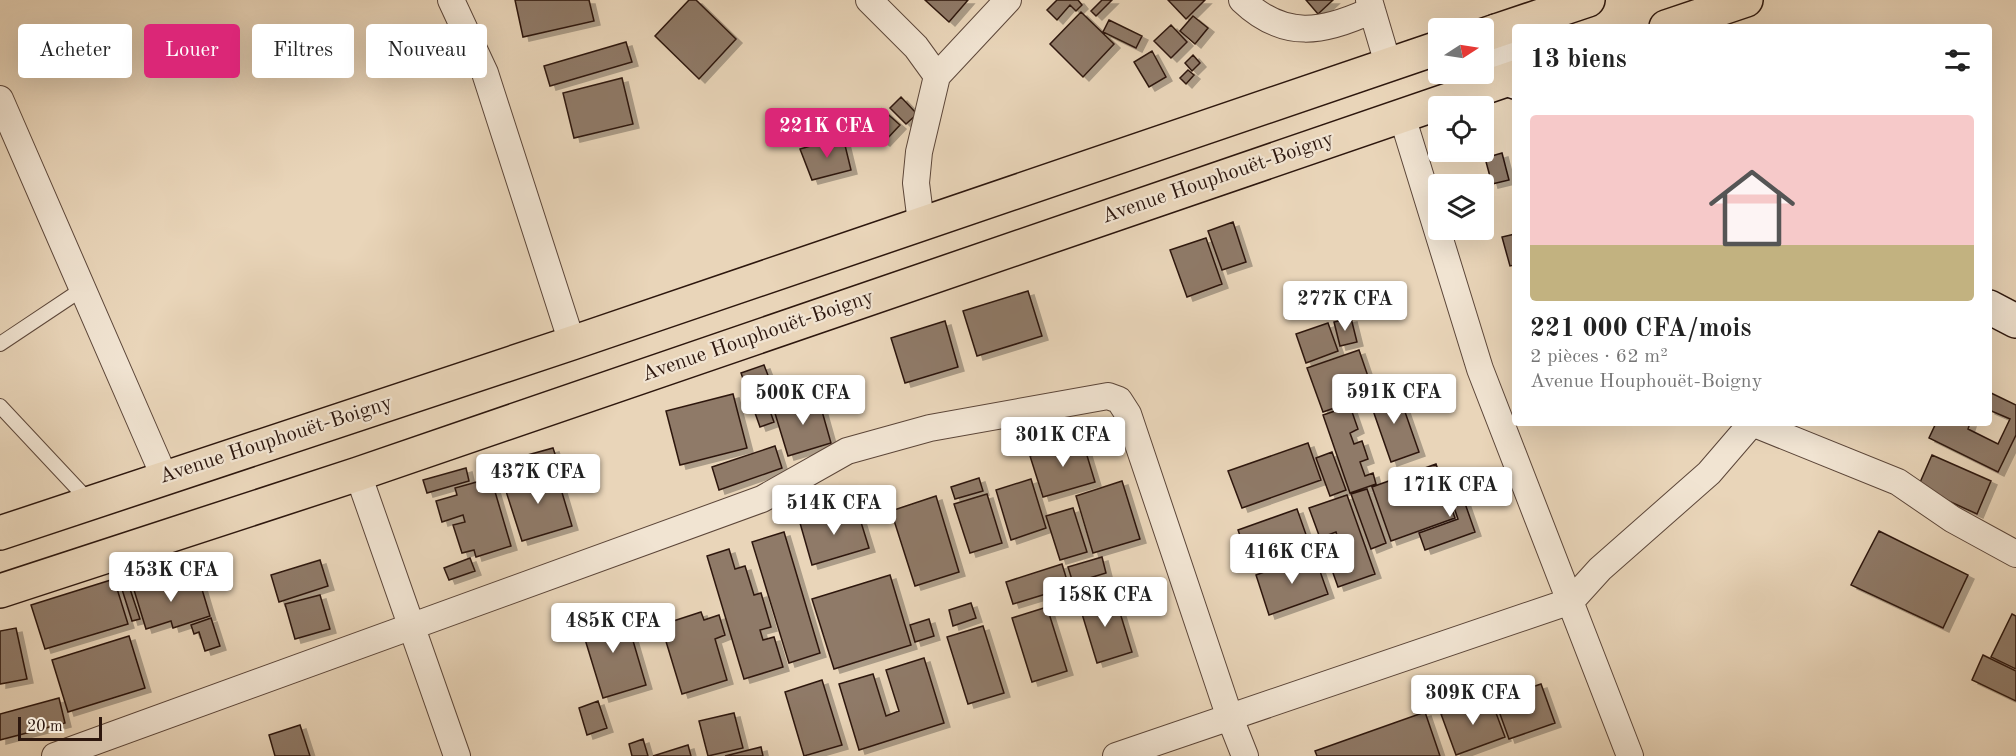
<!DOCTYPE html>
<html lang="fr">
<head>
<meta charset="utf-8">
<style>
	:root { --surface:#fff; --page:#f2f2f2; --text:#222; --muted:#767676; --line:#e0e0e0; --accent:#db2777 }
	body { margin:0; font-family:"Old Standard TT",serif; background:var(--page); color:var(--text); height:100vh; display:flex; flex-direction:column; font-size:22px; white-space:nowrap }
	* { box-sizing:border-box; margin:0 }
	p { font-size:20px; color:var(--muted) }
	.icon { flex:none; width:33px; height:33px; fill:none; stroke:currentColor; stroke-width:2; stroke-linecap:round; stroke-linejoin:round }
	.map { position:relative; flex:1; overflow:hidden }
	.panel { position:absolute; left:1512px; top:24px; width:480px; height:402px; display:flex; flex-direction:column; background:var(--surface); border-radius:6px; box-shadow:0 6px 24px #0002 }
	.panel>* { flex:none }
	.banner { position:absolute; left:18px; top:24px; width:570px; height:54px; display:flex; gap:12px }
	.needle { width:39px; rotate:78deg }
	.tools { position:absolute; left:1428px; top:18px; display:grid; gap:12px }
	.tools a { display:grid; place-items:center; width:66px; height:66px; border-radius:6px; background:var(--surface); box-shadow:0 6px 24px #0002; font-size:30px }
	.scale { position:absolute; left:18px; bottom:15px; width:84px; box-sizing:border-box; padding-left:6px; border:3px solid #2d170e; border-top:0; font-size:16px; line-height:21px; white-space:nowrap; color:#2d170e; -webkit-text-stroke:4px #f1e4d2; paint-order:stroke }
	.price { position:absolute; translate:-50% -51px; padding:0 14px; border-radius:6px; background:#fff; color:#222; font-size:20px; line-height:39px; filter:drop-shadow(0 2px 3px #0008) }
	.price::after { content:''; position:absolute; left:50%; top:36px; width:18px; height:14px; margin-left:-9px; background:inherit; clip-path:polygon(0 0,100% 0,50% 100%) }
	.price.current { background:var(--accent); color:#fff }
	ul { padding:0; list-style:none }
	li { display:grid; align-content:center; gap:12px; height:318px; padding:0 18px }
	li+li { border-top:2px solid var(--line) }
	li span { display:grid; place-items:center; height:186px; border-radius:6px; color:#555 }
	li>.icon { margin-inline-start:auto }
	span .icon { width:108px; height:108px; fill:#fffc; stroke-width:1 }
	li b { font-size:26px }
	h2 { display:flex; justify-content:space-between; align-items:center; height:72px; padding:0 18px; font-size:26px }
	.pill { padding:0 21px; border-radius:6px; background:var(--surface); box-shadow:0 6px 24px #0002; font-size:21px; line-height:54px }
	.pill.current { background:var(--accent); color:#fff }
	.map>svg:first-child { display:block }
</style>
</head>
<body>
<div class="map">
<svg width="2016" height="756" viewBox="0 0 2016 756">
	<defs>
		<filter id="shadow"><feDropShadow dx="6" dy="4" stdDeviation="0" flood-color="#0004"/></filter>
	</defs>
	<rect width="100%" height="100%" fill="#e9d5b9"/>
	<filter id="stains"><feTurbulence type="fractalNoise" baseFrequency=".00333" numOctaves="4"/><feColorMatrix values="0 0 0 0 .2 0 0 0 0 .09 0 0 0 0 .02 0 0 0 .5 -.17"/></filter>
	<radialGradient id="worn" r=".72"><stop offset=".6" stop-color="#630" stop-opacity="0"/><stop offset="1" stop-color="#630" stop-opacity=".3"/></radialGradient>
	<path fill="#8f7a67" stroke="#2d170e" stroke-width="1.5" filter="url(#shadow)" d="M 515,0 L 589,0 L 594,21 L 523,37 Z
		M 689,0 L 696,0 L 736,39 L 699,79 L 655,36 Z
		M 925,0 L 968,0 L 949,22 Z
		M 1057,0 L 1078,0 L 1082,5 L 1076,11 L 1070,5 L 1057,20 L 1047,10 Z
		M 1102,0 L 1112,0 L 1096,16 L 1091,11 Z
		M 1168,0 L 1205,0 L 1186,19 Z
		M 1306,0 L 1333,0 L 1318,14 Z
		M 1081,12 L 1114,44 L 1083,77 L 1050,44 Z
		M 1193,16 L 1208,28 L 1195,44 L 1180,31 Z
		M 1109,20 L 1142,36 L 1136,48 L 1103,32 Z
		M 1171,25 L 1187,42 L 1171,58 L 1154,41 Z
		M 626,42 L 632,62 L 550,86 L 544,66 Z
		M 1152,51 L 1166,77 L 1149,87 L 1134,62 Z
		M 1193,55 L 1200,63 L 1192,71 L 1185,63 Z
		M 1188,70 L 1194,75 L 1186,84 L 1180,78 Z
		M 622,78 L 633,124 L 574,138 L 563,93 Z
		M 901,97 L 917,114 L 906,124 L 890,108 Z
		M 882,109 L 900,125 L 884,142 L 868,130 Z
		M 843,137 L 851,170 L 812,180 L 800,149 Z
		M 1502,153 L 1509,180 L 1492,184 L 1485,158 Z
		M 1233,222 L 1246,262 L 1222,270 L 1208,231 Z
		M 1515,234 L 1515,265 L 1510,266 L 1502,237 Z
		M 1206,238 L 1222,284 L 1187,297 L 1170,250 Z
		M 1028,291 L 1042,336 L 977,356 L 963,311 Z
		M 1351,318 L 1357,342 L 1340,346 L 1334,322 Z
		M 945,321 L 958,367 L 905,383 L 891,338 Z
		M 1328,323 L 1338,351 L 1306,363 L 1296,334 Z
		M 1359,350 L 1374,394 L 1323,412 L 1307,368 Z
		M 764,365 L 776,396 L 766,400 L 774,422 L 760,427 L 741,373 Z
		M 1397,389 L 1419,452 L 1391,462 L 1369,399 Z
		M 1989,392 L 2016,405 L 2016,435 L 1998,472 L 1929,438 L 1936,423 L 1970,423 L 1968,429 L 1998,444 L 2010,419 L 1989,410 Z
		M 733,394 L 747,448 L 680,465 L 666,411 Z
		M 818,397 L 831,443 L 788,456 L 774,410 Z
		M 1350,406 L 1358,429 L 1350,433 L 1354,444 L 1362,441 L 1368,459 L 1360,462 L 1365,476 L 1373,473 L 1376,484 L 1350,493 L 1323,415 Z
		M 1082,439 L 1095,482 L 1043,497 L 1030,456 Z
		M 1308,443 L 1321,480 L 1242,508 L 1228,471 Z
		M 775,446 L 782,468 L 719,490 L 712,467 Z
		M 553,448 L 558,463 L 506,478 L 502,462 Z
		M 1332,452 L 1346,490 L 1330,496 L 1316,458 Z
		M 1932,455 L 1991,481 L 1977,514 L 1918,487 Z
		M 1436,464 L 1455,518 L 1391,541 L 1372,487 Z
		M 466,468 L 469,481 L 427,493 L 423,480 Z
		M 555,469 L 572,526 L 522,541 L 504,485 Z
		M 1453,469 L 1475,532 L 1425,550 L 1419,533 L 1458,519 L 1442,473 Z
		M 491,478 L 511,546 L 476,557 L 474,550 L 462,553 L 453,525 L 465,522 L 463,515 L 442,522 L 436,501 L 457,495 L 455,488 Z
		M 979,478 L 983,491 L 955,499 L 951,487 Z
		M 1031,479 L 1046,528 L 1011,540 L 996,490 Z
		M 1122,481 L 1140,539 L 1093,553 L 1076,496 Z
		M 1367,489 L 1386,543 L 1371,549 L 1351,494 Z
		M 987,494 L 1002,543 L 970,553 L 954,504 Z
		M 1347,495 L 1375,574 L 1338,587 L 1327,556 L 1342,550 L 1336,532 L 1320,538 L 1309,508 Z
		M 936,496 L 959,572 L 915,586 L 891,511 Z
		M 856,506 L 869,548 L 812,565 L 800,523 Z
		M 1073,508 L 1087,552 L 1060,560 L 1046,516 Z
		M 1297,509 L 1310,546 L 1251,567 L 1238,530 Z
		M 1879,531 L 1968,575 L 1943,628 L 1851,585 Z
		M 784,532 L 820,653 L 789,663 L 752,542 Z
		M 729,549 L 735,569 L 745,566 L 754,595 L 761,593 L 771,627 L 760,630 L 763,640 L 774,637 L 783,667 L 744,679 L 707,556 Z
		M 1314,554 L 1328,594 L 1269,615 L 1256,575 Z
		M 1102,557 L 1106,573 L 1073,583 L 1068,567 Z
		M 470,558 L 475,571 L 449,580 L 444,568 Z
		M 320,560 L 328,586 L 279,602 L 271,575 Z
		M 1062,564 L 1069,587 L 1013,604 L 1006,582 Z
		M 185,574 L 189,589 L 201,586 L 210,616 L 173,628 L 171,621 L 146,629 L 134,590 Z
		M 890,575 L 911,645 L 834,669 L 812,599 Z
		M 114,579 L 128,624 L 45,649 L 31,605 Z
		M 127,580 L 140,619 L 132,621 L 120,583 Z
		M 1114,593 L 1132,652 L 1097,663 L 1079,604 Z
		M 320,595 L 330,629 L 295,639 L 285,604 Z
		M 971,603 L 976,618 L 953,626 L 949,610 Z
		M 1047,607 L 1067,671 L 1032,682 L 1012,618 Z
		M 624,610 L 646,685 L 603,698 L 580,623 Z
		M 701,612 L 704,620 L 719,615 L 725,635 L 715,639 L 727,680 L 682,694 L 661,625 Z
		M 2012,614 L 2016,616 L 2016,669 L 1991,657 Z
		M 211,618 L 220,646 L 205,651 L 199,632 L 194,634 L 191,625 Z
		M 929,619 L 934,636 L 915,642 L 910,625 Z
		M 983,626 L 1004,693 L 968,704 L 947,637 Z
		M 16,628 L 27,679 L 0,684 L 0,631 Z
		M 129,636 L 145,688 L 68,712 L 52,660 Z
		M 1983,655 L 2016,671 L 2016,701 L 1972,680 Z
		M 924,658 L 944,723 L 859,750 L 839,684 L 873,674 L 886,716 L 899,711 L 886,670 Z
		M 1524,677 L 1529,688 L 1541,684 L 1555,723 L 1509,739 L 1491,689 Z
		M 822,680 L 842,745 L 804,756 L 785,692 Z
		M 1490,697 L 1505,737 L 1456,755 L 1441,714 Z
		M 59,698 L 65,723 L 0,740 L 0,714 Z
		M 598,701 L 607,728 L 587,735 L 579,708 Z
		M 1425,712 L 1440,756 L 1317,756 L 1315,751 Z
		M 734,713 L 743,748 L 708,756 L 699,721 Z
		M 300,725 L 310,756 L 275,756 L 269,735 Z
		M 643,739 L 648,756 L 632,756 L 629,744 Z
		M 688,745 L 691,756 L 653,756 Z
		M 761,747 L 763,756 L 725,756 Z"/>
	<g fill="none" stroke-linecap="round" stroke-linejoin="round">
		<g stroke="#5c4639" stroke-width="16">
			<path id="lane" d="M 0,344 L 81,290
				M 0,406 L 89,501"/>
		</g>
		<g stroke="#5c4639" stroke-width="28">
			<path id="street" d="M 451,0 L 485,73 L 572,343
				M 869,0 L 916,47 L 937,76
				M 1242,0 C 1284,40 1323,33 1372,10
				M 1369,0 L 1388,64
				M 0,99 L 164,476
				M 1402,116 L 1480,369 L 1630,756
				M 921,223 L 916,183 L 919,152 L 937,76 L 1008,0
				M 1752,423 L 1898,482 L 1952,519 L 2016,554
				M 358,474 L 457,756
				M 55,756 L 762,499 L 847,451 L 930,428 L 1108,396 L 1119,400 L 1128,414 L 1230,718 L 1245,756
				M 1116,756 L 1571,601 L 1600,569 L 1709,473 L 1752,423"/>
		</g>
		<g stroke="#2d170e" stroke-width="36">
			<path id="secondary" d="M 1496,31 L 1511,79 L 1515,82
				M 1989,307 L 2016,321"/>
		</g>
		<g stroke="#2d170e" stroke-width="36">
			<path id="highway" d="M 1666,27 L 1746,0
				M 1484,35 L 1588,0
				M 0,533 L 572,343 L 1438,48
				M 0,591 L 358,474 L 1515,77"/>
		</g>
		<use href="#lane" stroke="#f1e4d2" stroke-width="14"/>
		<use href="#street" stroke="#f1e4d2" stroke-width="26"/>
		<use href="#secondary" stroke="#f1e4d2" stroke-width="33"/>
		<use href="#highway" stroke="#e9d5b9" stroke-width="33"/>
	</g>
	<g text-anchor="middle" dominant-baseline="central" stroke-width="4.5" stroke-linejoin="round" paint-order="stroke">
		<g font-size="21" fill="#2d170e" stroke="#f1e4d2">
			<text transform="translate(1218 178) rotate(-19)">Avenue Houphouët-Boigny</text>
			<text transform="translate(758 336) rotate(-19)">Avenue Houphouët-Boigny</text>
			<text transform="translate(276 440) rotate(-18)">Avenue Houphouët-Boigny</text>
		</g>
	</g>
	<rect width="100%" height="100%" filter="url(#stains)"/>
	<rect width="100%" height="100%" fill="url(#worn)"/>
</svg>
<div class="tools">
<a><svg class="needle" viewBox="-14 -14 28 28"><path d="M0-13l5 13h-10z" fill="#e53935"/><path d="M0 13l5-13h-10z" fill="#767676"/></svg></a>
<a><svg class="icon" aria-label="locate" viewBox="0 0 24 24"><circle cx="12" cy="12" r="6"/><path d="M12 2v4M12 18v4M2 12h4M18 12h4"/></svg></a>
<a><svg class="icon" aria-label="layers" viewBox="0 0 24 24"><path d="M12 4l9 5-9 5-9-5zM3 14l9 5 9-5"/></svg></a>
</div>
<div class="scale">20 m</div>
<b class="price current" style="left:827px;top:159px">221K CFA</b>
<b class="price" style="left:1345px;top:332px">277K CFA</b>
<b class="price" style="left:1394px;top:425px">591K CFA</b>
<b class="price" style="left:803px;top:426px">500K CFA</b>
<b class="price" style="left:1063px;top:468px">301K CFA</b>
<b class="price" style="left:538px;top:505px">437K CFA</b>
<b class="price" style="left:1450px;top:518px">171K CFA</b>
<b class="price" style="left:834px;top:536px">514K CFA</b>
<b class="price" style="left:1292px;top:585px">416K CFA</b>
<b class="price" style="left:171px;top:603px">453K CFA</b>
<b class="price" style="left:1105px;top:628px">158K CFA</b>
<b class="price" style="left:613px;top:654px">485K CFA</b>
<b class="price" style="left:1473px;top:726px">309K CFA</b>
<div class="banner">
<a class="pill">Acheter</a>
<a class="pill current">Louer</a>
<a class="pill">Filtres</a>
<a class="pill">Nouveau</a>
</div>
<section class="panel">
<h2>13 biens<svg class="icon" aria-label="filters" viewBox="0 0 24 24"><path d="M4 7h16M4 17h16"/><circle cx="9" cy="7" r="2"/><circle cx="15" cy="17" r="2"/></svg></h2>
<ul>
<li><span style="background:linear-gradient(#f6c9c9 70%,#c2b280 0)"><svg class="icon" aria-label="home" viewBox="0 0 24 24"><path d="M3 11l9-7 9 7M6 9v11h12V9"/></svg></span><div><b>221 000 CFA/mois</b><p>2 pièces · 62 m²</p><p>Avenue Houphouët-Boigny</p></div></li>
</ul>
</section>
</div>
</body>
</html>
